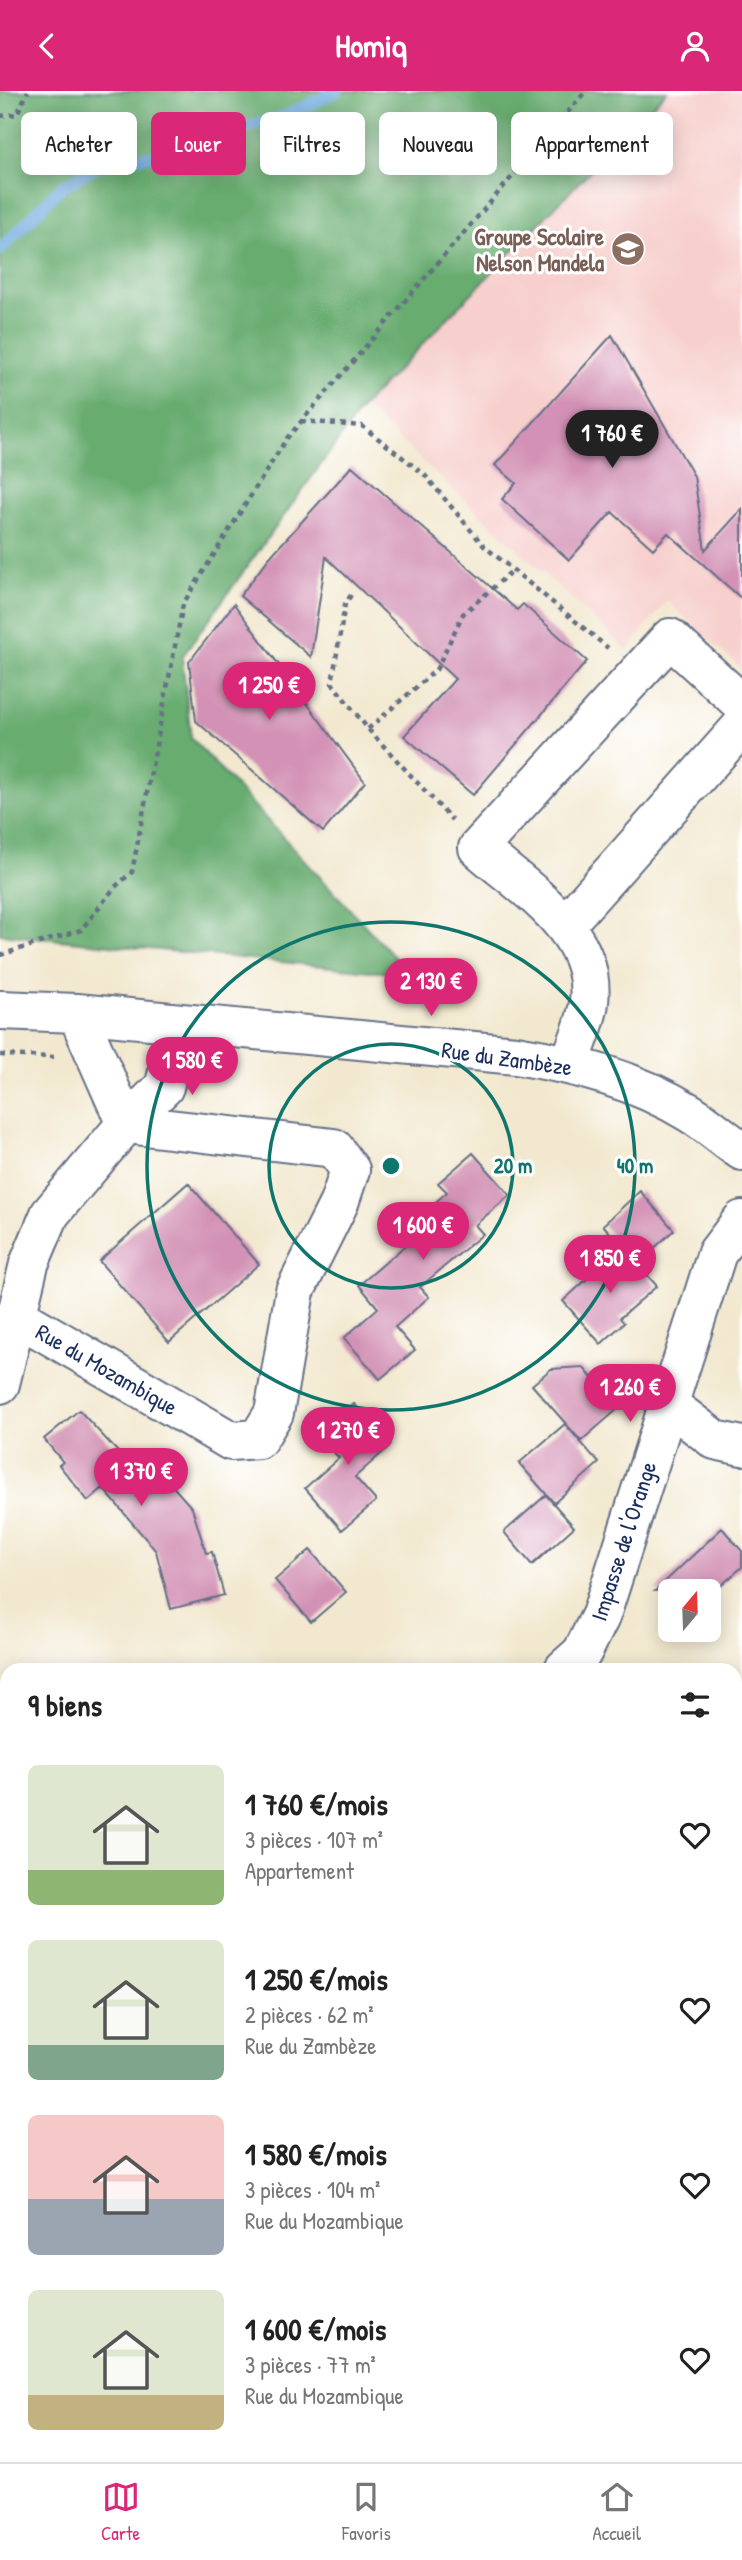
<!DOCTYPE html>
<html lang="fr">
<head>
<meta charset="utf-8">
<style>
	:root { --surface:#fff; --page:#f2f2f2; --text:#222; --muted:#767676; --line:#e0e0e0; --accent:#db2777 }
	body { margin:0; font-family:"Patrick Hand",sans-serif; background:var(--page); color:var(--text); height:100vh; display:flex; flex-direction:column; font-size:26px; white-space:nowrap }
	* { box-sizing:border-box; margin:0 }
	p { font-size:23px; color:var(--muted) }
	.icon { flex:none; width:38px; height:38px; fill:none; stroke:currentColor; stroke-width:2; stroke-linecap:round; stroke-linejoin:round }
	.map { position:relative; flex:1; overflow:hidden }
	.panel { position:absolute; left:0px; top:1572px; width:742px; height:800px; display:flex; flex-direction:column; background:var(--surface); border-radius:21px 21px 0 0; box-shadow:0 4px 18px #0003 }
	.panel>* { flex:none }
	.top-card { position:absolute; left:21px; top:21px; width:700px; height:63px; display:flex; gap:14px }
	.needle { width:46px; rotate:19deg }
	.tools { position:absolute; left:658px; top:1488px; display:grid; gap:14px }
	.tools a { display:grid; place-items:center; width:63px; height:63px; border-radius:10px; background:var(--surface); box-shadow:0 4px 18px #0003; font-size:35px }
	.price { position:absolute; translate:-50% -60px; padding:0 16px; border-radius:24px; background:var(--accent); color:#fff; font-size:23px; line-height:46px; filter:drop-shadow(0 2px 4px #0008) }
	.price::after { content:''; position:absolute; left:50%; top:42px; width:21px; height:16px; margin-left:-10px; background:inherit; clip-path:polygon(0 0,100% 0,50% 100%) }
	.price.active { background:#222; color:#fff }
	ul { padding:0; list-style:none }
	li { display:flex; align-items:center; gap:21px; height:175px; padding:0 28px }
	li span { display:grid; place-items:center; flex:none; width:196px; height:140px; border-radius:10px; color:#555 }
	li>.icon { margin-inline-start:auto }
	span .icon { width:84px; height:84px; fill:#fffc; stroke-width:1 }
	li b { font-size:30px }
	h2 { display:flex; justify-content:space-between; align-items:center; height:84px; padding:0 28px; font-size:30px }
	.tag { padding:0 24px; border-radius:10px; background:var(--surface); box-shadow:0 4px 18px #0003; font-size:24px; line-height:63px }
	.tag.active { background:var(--accent); color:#fff }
	header { display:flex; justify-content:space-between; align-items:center; height:91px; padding:0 28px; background:var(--accent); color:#fff; font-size:32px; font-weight:700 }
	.dock { display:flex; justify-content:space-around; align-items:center; height:98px; border-top:2px solid var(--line); background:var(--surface); font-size:19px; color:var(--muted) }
	.dock a { display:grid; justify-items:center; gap:4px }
	.dock .active { color:var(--accent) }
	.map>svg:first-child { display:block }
</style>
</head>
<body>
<header><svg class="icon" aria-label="back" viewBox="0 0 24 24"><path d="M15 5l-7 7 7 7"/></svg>Homiq<svg class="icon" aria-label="person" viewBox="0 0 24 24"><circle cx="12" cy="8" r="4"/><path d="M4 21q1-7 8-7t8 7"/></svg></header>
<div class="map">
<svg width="742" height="2371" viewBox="0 0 742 2371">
	<rect width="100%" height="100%" fill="#fff"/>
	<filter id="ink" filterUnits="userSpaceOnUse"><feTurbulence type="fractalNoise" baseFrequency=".0143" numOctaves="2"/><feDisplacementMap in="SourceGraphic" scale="14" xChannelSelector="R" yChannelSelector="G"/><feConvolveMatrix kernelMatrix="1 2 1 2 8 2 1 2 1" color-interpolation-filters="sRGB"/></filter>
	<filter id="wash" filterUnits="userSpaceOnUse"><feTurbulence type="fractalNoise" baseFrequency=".00686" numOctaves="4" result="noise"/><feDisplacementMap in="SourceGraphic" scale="28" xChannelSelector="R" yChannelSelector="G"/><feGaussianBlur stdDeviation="1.57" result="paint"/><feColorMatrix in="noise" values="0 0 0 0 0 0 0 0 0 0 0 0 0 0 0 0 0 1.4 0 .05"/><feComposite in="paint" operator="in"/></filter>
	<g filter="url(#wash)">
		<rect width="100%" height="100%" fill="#f2e8cf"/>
		<path fill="#f7d0cd" d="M 667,0 L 742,0 L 742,579 L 667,510 L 627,559 L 363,315 Z"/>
		<path fill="#68ac70" stroke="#426e67" stroke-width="2" d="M 0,0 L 667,0 L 363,315 L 182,566 L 191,647 L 411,884 L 0,843 Z"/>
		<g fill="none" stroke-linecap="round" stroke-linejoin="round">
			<path stroke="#6ba8dd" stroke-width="12" d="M 0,159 L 60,97 L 106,70 L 186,61 L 210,47 L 288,24 L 337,0"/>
		</g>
		<g id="blocks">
			<path fill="#d392b5" d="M 612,244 L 694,385 L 705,459 L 742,418 L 742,508 L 668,442 L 653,458 L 612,421 L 569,469 L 502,408 L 516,392 L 495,374 Z
				M 352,375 L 517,519 L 523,513 L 587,570 L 473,704 L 404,645 L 455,588 L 326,466 L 311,566 L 240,505 L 269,467 Z
				M 234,513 L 365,691 L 323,741 L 196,630 L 189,571 Z
				M 473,1062 L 510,1104 L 475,1134 L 483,1143 L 420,1196 L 429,1206 L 395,1236 L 415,1259 L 380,1288 L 344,1247 L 378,1217 L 359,1194 L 406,1154 L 402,1150 L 418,1137 L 413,1131 L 447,1101 L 438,1092 Z
				M 188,1092 L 259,1173 L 169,1251 L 99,1170 Z
				M 640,1100 L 674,1139 L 637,1173 L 603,1134 Z
				M 622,1156 L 657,1195 L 620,1227 L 624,1232 L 601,1253 L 563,1210 Z
				M 583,1276 L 618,1318 L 581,1350 L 532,1294 L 551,1278 Z
				M 354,1313 L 391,1354 L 355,1386 L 376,1410 L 342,1439 L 305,1397 L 339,1367 L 319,1345 Z
				M 79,1319 L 130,1374 L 137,1367 L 148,1380 L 155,1375 L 192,1417 L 206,1462 L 212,1461 L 224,1504 L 171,1518 L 156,1460 L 103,1397 L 88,1410 L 59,1374 L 63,1371 L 44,1348 Z
				M 565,1333 L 599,1372 L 554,1412 L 519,1372 Z
				M 546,1404 L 574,1436 L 532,1474 L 504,1441 Z
				M 722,1437 L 742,1460 L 742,1476 L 715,1500 L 655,1500 Z
				M 310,1459 L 346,1501 L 311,1531 L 275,1489 Z"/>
		</g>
	</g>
	<g filter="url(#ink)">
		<use href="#blocks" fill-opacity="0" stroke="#667086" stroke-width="2"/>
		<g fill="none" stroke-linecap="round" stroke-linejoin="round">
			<g stroke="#667086" stroke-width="42">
				<path id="minor" d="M 565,834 L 742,635
					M 0,919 L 77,922 L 516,964 C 578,974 636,989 690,1022 C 708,1033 724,1048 742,1060
					M 77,922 L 126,1033
					M 570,972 C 576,953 587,931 589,911 C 597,840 524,798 478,757 L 670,547 L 742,613
					M 15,1224 L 231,1350 L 258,1348 L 274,1322 L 295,1200 L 339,1112 L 350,1079 L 334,1057 L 126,1033
					M 0,1293 L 29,1173 L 50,1123 L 126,1033 L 164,996 L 181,934
					M 668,1313 L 715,1349 L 742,1355
					M 564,1578 L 582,1562 L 601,1524 L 717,1162 L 742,1129
					M 0,1669 L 7,1677
					M 735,1742 L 742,1736
					M 0,1818 L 7,1826
					M 735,2326 L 742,2334
					M 20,2371 L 28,2364"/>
			</g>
			<path stroke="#667086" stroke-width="4.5" stroke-dasharray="5 5" stroke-linecap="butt" d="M 0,25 L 17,23 L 28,0
				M 301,330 L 362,335 L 424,383 L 484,455 L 608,557
				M 351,504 L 345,513 L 332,592 L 368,638 L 452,729
				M 368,638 L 436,579 L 463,523 L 513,479
				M 0,864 L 81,839 L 115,796 L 132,781 L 183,513 L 287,347 L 586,0
				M 0,964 L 54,966
				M 0,2109 L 7,2108"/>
			<use href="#minor" stroke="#fff" stroke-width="38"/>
		</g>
	</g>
	<g fill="none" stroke="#0f766e" stroke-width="3.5">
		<circle cx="391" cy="1075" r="122"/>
		<circle cx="391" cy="1075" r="244"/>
	</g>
	<defs>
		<g id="school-disc" transform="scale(1.75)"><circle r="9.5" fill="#8d6e63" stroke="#fff"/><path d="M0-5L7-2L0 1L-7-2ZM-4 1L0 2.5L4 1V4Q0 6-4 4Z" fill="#fff"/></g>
	</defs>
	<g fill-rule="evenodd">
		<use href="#school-disc" x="628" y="158"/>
	</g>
	<g text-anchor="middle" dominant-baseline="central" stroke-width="6" stroke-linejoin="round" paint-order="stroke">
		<g font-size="23" font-weight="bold" fill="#785e54" stroke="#fff" text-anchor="end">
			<text x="604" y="145">Groupe Scolaire<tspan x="604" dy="26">Nelson Mandela</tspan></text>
		</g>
		<g font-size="23" fill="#1b2f5e" stroke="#fff">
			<text transform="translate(507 967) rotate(8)">Rue du Zambèze</text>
			<text transform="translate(107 1278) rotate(30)">Rue du Mozambique</text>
			<text transform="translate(623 1450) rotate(-72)">Impasse de l'Orange</text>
		</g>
	</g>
	<circle cx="391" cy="1075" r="10" fill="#0f766e" stroke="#fff" stroke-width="3.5"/>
	<g font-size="21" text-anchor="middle" font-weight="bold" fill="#0f766e" stroke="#fff" stroke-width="6" stroke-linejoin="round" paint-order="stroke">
		<text x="513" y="1082">20 m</text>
		<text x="635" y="1082">40 m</text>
	</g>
</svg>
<div class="tools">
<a><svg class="needle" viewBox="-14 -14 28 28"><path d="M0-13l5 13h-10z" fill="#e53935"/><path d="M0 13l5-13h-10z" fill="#767676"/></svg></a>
</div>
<b class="price active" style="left:612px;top:379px">1 760 €</b>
<b class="price" style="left:269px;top:631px">1 250 €</b>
<b class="price" style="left:431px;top:927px">2 130 €</b>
<b class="price" style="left:192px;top:1006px">1 580 €</b>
<b class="price" style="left:423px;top:1171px">1 600 €</b>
<b class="price" style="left:610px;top:1204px">1 850 €</b>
<b class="price" style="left:630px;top:1333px">1 260 €</b>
<b class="price" style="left:348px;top:1376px">1 270 €</b>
<b class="price" style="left:141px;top:1417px">1 370 €</b>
<div class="top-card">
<a class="tag">Acheter</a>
<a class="tag active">Louer</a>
<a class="tag">Filtres</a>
<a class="tag">Nouveau</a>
<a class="tag">Appartement</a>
</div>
<section class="panel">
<h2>9 biens<svg class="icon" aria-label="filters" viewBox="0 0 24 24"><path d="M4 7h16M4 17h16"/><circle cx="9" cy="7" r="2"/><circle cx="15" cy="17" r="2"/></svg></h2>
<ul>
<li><span style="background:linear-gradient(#dfe7d0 75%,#8fb573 0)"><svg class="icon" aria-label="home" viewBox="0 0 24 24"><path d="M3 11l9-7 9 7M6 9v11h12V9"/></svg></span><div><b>1 760 €/mois</b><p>3 pièces · 107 m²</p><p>Appartement</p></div><svg class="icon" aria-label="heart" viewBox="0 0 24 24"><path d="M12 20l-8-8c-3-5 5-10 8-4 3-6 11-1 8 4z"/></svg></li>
<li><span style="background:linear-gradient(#dfe7d0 75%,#7fa58c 0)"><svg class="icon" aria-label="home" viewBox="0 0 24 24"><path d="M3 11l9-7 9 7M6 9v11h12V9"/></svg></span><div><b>1 250 €/mois</b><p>2 pièces · 62 m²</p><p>Rue du Zambèze</p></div><svg class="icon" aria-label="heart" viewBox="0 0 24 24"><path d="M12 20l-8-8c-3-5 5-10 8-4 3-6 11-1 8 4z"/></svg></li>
<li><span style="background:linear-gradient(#f6c9c9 60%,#9aa5b1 0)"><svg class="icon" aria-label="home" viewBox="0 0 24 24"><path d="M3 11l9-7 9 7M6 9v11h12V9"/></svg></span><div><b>1 580 €/mois</b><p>3 pièces · 104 m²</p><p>Rue du Mozambique</p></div><svg class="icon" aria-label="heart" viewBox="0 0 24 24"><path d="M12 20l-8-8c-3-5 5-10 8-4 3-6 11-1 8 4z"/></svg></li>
<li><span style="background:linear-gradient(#dfe7d0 75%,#c2b280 0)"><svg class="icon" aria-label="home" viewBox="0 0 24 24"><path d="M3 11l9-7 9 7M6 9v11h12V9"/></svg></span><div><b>1 600 €/mois</b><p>3 pièces · 77 m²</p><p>Rue du Mozambique</p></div><svg class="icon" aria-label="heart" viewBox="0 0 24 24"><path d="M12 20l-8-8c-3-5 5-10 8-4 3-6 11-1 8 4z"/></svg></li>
</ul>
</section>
</div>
<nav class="dock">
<a class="active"><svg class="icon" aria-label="map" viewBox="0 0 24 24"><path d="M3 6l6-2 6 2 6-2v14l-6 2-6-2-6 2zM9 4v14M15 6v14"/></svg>Carte</a>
<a><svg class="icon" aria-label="saved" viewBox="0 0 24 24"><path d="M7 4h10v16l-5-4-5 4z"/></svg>Favoris</a>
<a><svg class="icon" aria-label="home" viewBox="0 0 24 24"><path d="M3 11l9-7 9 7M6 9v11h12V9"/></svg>Accueil</a>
</nav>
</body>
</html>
